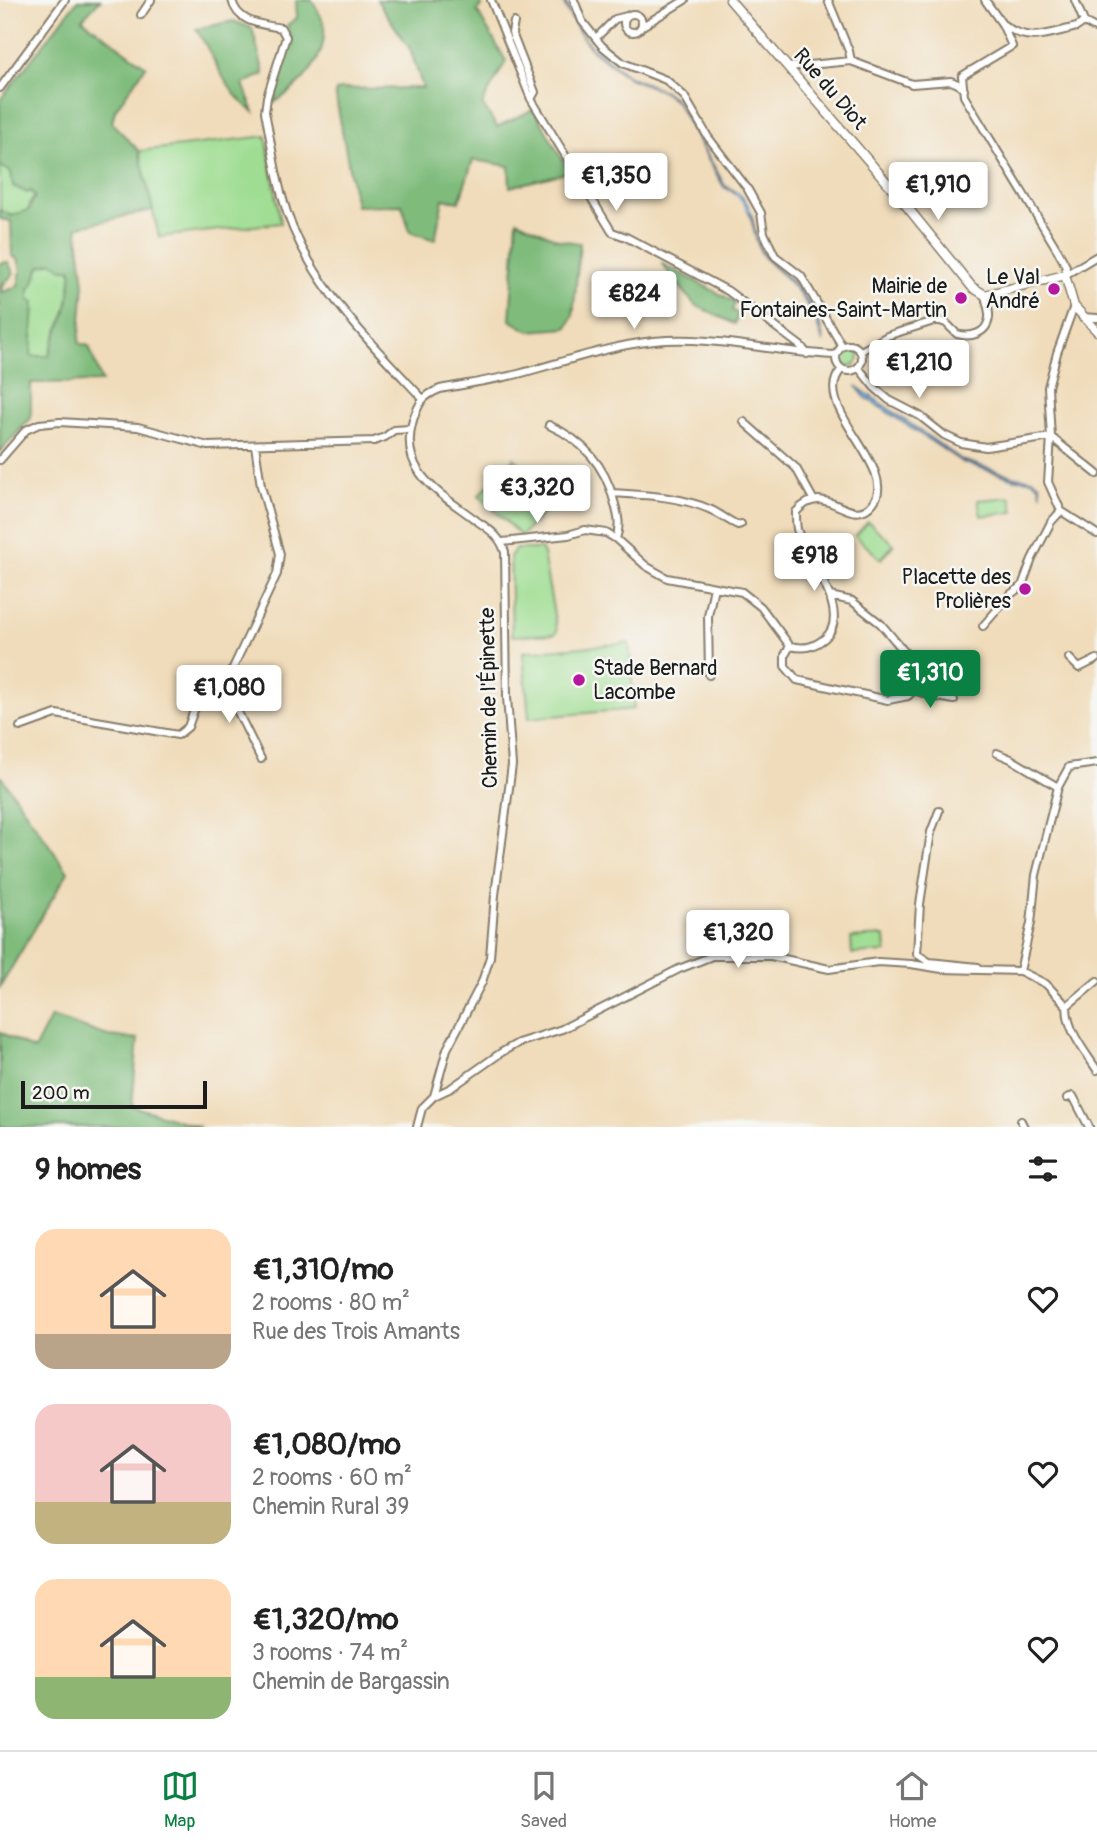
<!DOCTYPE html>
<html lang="en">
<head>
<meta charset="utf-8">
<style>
	:root { --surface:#fff; --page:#f2f2f2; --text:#222; --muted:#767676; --line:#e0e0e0; --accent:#0b8043 }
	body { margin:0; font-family:Pangolin,sans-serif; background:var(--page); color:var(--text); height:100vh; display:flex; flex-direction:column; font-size:26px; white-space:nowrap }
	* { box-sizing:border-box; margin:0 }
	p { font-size:23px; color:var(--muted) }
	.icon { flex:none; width:38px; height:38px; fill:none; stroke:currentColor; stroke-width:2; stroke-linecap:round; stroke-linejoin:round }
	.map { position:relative; height:1127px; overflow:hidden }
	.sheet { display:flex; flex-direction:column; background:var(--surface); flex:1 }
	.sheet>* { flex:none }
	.scale { position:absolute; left:21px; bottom:18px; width:186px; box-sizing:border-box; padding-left:7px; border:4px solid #1c1c1c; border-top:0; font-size:19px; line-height:24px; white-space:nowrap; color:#1c1c1c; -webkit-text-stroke:5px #f6f6f2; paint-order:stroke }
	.price { position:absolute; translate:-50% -60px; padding:0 16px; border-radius:7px; background:#fff; color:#222; font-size:23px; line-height:46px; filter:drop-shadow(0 2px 4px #0008) }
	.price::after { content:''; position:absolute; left:50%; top:42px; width:21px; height:16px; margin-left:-10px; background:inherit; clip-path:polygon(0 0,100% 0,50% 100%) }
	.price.selected { background:var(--accent); color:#fff }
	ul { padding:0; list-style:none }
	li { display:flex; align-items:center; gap:21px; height:175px; padding:0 35px }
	li span { display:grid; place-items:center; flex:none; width:196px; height:140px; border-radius:21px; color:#555 }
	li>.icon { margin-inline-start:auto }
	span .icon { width:84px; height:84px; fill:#fffc; stroke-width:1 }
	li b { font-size:30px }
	h2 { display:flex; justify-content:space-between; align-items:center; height:84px; padding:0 35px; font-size:30px }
	.menu { display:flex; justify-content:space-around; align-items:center; height:98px; border-top:2px solid var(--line); background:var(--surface); font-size:19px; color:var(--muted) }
	.menu a { display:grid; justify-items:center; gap:4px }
	.menu .selected { color:var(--accent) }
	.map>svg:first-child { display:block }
</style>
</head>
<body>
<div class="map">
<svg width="1097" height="1127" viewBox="0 0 1097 1127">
	<rect width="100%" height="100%" fill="#f6f6f2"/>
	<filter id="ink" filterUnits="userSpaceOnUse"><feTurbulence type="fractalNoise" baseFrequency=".0143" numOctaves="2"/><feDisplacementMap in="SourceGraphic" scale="14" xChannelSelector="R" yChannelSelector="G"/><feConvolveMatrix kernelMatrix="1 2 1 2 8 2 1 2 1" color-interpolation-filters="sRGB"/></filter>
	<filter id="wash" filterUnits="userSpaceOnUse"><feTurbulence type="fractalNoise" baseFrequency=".00686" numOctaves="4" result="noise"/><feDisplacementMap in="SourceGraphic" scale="28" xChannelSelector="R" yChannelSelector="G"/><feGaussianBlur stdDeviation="1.57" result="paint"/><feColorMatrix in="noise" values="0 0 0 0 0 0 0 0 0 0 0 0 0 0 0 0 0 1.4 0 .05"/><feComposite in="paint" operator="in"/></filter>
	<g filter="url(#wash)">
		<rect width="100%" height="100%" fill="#f0dcba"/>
		<path fill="#9fdd92" stroke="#5e7c57" stroke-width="2" d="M 266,136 L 281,223 L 159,237 L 139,151 Z
			M 0,166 L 11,172 L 35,196 L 30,203 L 29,210 L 10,216 L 0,210 Z
			M 52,262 L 62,268 L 71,269 C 72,283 68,311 61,324 C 56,336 52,342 49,356 L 30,356 L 29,288 L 40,266 Z
			M841 357a9 9 0 1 1 18 0a9 9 0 1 1-18 0Z
			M 514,458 L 557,499 L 521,536 L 479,495 Z
			M 1011,497 L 1014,512 L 981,516 L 978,500 Z
			M 868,522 L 894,544 L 881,559 L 855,536 Z
			M 516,549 L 542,549 L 557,631 L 555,634 L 512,636 L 510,556 Z
			M 629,643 L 634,709 L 529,718 L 523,652 Z
			M 885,936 L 886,952 L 852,954 L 851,938 Z"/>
		<path fill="#7fbc7c" stroke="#4e6c4c" stroke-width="2" fill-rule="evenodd" d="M 78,0 L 100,0 L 82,19 L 146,66 L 115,110 L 112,123 L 139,151 L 153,210 L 77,227 L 84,284 L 79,343 L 89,346 L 102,382 L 31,383 L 31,418 L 0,452 L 0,263 L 8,262 L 14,274 L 5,282 L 2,289 L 4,292 L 18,286 L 21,270 L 18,259 L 12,256 L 11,221 L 0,219 L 0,210 L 11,216 L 29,210 L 35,196 L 31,191 L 27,193 L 13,186 L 11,172 L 0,166 L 0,100 ZM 52,262 L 62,269 L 71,269 C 72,283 68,311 61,324 C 56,336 52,342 49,356 L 31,356 L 34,302 L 29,300 L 29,288 L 33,285 L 40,266 Z
			M 296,0 L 312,0 C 316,7 323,18 324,26 C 327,60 300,86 274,103 L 291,38 L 287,25 L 297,18 Z
			M 377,0 L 478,0 L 482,6 L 477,11 L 506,61 L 482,104 L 497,127 L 534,109 L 569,172 L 510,187 L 509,166 L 473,160 L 459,202 L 443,199 L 435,240 L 410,232 L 402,205 L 356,206 L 335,92 L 340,89 L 423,88 L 410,49 Z
			M 233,21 L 252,28 L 264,74 L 243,84 L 254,112 C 225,93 215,57 196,29 Z
			M 517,220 L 559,240 L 580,243 L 573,316 L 567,328 L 529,331 L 510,320 Z
			M 661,263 L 735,302 L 732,310 L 738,314 L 735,324 L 695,305 Z
			M 0,775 L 68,872 L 0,987 Z
			M 51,1017 L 108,1036 L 138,1039 L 132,1106 L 200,1127 L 0,1127 L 0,1032 L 34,1050 Z"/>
		<path fill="#72aee3" stroke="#476580" stroke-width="2" d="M 564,0 L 581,34 L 593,49 L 630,77 L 664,91 L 676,100 L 725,186 C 763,202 746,233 767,258 C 776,269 790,277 799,289 C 810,303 823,325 823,343 C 817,318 804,296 785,277 C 778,270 767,263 762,254 C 748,227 758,202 724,187 L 676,101 L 663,91 L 629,78 L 592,50 L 581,35 L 565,7 Z
			M 856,386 L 962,460 L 1016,477 L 1033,479 L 1040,484 L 1041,494 L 1039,485 L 1032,480 L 1015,479 L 962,462 L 865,397 Z"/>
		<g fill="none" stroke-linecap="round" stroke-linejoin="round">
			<path stroke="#72aee3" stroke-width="2" d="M 736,192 L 751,212"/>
		</g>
	</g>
	<g filter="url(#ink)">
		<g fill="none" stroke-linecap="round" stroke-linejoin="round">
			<g stroke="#867c6b" stroke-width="10">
				<path id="minor" d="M 232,0 C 237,23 261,24 281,28 L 286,37 L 267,97 L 265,112 C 271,140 274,169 282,196 C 303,277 367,339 422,398
					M 491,0 L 531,99 L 612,232 L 626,237 L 728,291 L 802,347 L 807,354
					M 574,0 L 582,21 L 602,46 L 623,63 L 666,80 L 684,96 L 708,137 L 747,188 L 761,213 L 764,233 L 775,256 L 801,276 L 842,346
					M 828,0 L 849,51 L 851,61
					M 985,0 L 1002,24 L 1012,46 L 962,76 L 964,96 L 1058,251 L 1066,266 L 1065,275 L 1097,256
					M 1075,0 L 1084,22 L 1097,29
					M624 23a9 9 0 1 1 18 0a9 9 0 1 1-18 0Z
					M 141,15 L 151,0
					M 514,22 L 512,33 L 535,92 L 531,99
					M 1004,25 C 1028,44 1049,33 1077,27 L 1084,22
					M 641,27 L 685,0
					M 596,38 L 615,19 L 627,16
					M 788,67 L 851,61 L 912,84 L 951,81 L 958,84 L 964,90
					M 0,88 L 65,0
					M 1074,306 L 1057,353 L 1048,387 L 1051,437 L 1048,482 L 1061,511 L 1097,534
					M 1082,317 L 1097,318
					M836 358a13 13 0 1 1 26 0a13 13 0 1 1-26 0Z
					M 861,351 L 887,336 L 937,320 L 946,323 L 957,334 C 970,338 987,334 989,318 C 990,310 986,303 985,295
					M 858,367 L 874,387 L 889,400 L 920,416 L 944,435 L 961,443 L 986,447 L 1051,437
					M 744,422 L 796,468 L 813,499
					M 549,425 C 582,440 605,465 614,501 C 618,515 621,525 616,539
					M 1051,437 L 1097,474
					M 0,460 L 26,430 L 39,424 L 60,422 L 138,427 L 208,446 L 374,441 L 385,437 L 394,430 L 411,429
					M 612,493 C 645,495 679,496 709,509 C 719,513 728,521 738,525 L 741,524
					M 502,542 L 568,535 L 585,530 L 606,533 L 616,539 L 646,566 L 667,578 L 742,592 L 761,607 L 790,646 C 804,649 813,648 825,638 C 854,613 804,555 797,529 C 796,524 796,517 796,512 C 826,477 850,532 873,503 C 901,468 807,405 842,369
					M 983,626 L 1011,594 L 1022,586 L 1032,559 L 1051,522 L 1061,511
					M 790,646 L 785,655 L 785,666 L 797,680 L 888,700 L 908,696 L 914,690 L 917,677 L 913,662 L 881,624 L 852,601 L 830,596
					M 1069,658 L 1079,668 L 1097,659
					M 709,675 L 708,616 L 714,587
					M 222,680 L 261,759
					M 914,690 L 932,696 L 954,700
					M 20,727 L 56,714 L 178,735 L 188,727 L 198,699 L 232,670 L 277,574 L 280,554 L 261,486 L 255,445
					M 997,753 L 1011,759 L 1058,787
					M 939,811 L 931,832 L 920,904 L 917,954 L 929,962 L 978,967
					M 1020,971 L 1031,923 L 1036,875 L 1058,787 L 1069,767 L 1097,763
					M 1067,1006 C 1067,1031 1084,1050 1097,1070
					M 1067,1006 L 1097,981
					M 434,1096 L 451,1088 L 502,1052 L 518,1043 L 562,1029 L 679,969 L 712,956 L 771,956 L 829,969 L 878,962 L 911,964 L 942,969 L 1020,971 L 1046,984 L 1067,1006
					M 1067,1098 L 1073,1096 L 1089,1127
					M 1021,1121 L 1024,1127
					M 417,1127 L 422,1108 L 434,1096 L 447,1049 L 482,982 L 490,957 L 495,895 L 512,765 L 507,697 L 505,552 C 500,536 490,530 477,521 C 442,494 397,473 413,420 C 419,403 422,396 440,389 C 466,384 493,380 518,374 C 563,362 608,346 654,341 C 713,335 776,353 836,355"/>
			</g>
			<g stroke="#867c6b" stroke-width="11">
				<path id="tertiary" d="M 730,0 L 891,187 L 972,287 L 985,295 L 1065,275 L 1074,306 L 1097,331"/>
			</g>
			<use href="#minor" stroke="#fff" stroke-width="6"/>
			<use href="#tertiary" stroke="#fff" stroke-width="8"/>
		</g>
	</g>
	<g fill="#b5179e" stroke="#f6f6f2" stroke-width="2.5">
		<circle cx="1054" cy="289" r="7"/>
		<circle cx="961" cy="298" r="7"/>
		<circle cx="1025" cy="589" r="7"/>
		<circle cx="579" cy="680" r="7"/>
	</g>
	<g text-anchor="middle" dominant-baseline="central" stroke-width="5" stroke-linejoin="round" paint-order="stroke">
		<g font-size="21" fill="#1c1c1c" stroke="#f6f6f2">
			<text transform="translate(830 89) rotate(49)">Rue du Diot</text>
			<text transform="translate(489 698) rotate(-91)">Chemin de l'Épinette</text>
		</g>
		<g font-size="21" fill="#1c1c1c" stroke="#f6f6f2" text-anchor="end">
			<text x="1040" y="277">Le Val<tspan x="1040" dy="24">André</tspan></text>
			<text x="947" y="286">Mairie de<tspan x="947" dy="24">Fontaines-Saint-Martin</tspan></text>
			<text x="1011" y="577">Placette des<tspan x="1011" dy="24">Prolières</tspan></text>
			<text x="593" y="668" text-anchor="start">Stade Bernard<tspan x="593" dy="24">Lacombe</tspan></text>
		</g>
	</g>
</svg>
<div class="scale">200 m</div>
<b class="price" style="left:616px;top:213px">€1,350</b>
<b class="price" style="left:938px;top:222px">€1,910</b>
<b class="price" style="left:634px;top:331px">€824</b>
<b class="price" style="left:919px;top:400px">€1,210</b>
<b class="price" style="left:537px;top:525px">€3,320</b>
<b class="price" style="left:814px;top:593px">€918</b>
<b class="price selected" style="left:930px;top:710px">€1,310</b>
<b class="price" style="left:229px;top:725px">€1,080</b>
<b class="price" style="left:738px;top:970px">€1,320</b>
</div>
<section class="sheet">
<h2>9 homes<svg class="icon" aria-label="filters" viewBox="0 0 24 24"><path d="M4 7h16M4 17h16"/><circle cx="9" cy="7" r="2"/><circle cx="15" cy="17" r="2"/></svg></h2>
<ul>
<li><span style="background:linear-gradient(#ffd9b3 75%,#b9a48a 0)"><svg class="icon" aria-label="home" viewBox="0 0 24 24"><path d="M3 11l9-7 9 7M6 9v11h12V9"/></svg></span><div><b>€1,310/mo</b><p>2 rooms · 80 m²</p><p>Rue des Trois Amants</p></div><svg class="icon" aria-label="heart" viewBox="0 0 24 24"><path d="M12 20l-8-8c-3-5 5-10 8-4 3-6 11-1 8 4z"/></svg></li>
<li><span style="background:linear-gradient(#f6c9c9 70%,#c2b280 0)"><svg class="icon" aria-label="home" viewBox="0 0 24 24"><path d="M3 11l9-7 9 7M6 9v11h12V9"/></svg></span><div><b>€1,080/mo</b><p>2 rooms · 60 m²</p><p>Chemin Rural 39</p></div><svg class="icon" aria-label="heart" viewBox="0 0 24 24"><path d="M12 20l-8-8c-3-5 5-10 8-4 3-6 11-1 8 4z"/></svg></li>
<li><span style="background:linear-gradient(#ffd9b3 70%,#8fb573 0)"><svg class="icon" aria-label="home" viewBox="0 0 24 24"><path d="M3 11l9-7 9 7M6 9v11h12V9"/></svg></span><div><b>€1,320/mo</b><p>3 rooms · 74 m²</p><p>Chemin de Bargassin</p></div><svg class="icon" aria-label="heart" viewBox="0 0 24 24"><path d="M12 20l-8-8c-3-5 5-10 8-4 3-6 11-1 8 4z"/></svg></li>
</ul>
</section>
<nav class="menu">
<a class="selected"><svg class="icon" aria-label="map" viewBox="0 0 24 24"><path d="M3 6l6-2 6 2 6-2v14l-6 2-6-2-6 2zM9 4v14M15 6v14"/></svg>Map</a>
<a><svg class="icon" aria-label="saved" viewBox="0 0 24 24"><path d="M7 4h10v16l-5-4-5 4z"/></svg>Saved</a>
<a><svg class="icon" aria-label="home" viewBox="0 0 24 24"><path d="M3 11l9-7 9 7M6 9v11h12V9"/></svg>Home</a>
</nav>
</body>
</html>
